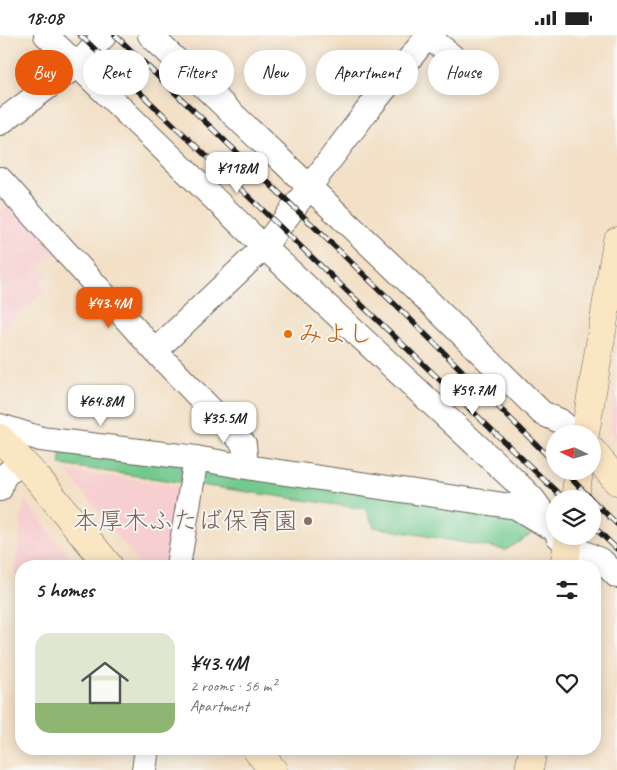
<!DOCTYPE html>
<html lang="en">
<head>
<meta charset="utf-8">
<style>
	:root { --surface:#fff; --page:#f6f6f6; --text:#222; --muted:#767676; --line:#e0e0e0; --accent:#ea580c }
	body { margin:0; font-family:Caveat,"Klee One",sans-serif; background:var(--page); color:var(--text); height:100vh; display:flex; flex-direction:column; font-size:19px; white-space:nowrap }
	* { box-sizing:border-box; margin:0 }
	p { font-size:16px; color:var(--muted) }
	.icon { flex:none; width:28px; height:28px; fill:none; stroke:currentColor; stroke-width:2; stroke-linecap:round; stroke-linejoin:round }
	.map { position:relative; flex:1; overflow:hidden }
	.sheet { position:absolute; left:15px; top:525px; width:586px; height:195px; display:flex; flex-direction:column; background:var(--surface); border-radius:20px; box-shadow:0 2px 12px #0003 }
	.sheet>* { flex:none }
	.hud { position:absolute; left:15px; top:15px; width:588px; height:45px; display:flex; gap:10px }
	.needle { width:32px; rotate:275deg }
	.tools { position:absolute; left:546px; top:390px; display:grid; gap:10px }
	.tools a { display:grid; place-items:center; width:55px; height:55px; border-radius:50%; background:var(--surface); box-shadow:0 2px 12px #0003; font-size:25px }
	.price { position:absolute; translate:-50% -42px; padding:0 11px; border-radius:10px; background:#fff; color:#222; font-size:16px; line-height:32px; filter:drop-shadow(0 1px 2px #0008) }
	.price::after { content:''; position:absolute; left:50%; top:30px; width:15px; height:11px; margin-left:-8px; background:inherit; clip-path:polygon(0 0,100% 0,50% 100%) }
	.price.current { background:var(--accent); color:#fff }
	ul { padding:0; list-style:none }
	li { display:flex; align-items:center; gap:15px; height:125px; padding:0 20px }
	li+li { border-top:1px solid var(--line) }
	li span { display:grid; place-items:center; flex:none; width:140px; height:100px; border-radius:15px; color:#555 }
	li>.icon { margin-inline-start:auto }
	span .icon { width:60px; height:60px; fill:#fffc; stroke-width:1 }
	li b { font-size:21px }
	h2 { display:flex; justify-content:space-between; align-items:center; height:60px; padding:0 20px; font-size:21px }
	.tag { padding:0 18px; border-radius:22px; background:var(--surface); box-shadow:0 2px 12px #0003; font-size:18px; line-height:45px }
	.tag.current { background:var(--accent); color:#fff }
	.status { display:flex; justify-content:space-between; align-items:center; height:35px; padding:0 25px; background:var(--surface); direction:ltr }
	.status svg { height:14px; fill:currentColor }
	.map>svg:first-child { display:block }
</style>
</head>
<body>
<div class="status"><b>18:08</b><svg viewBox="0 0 49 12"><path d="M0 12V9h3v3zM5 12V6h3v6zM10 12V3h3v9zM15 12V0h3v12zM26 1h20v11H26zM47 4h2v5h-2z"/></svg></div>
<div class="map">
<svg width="617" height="735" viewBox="0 0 617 735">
	<rect width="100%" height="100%" fill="#f6f6f2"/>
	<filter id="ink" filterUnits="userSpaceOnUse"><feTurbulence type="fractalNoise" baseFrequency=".02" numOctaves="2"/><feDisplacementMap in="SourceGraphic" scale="10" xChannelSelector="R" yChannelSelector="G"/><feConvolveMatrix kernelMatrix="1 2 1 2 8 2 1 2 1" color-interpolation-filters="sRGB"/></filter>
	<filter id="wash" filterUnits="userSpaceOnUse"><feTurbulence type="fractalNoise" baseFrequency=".0096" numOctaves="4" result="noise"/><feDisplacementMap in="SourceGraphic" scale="20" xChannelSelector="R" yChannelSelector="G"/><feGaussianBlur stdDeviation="1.12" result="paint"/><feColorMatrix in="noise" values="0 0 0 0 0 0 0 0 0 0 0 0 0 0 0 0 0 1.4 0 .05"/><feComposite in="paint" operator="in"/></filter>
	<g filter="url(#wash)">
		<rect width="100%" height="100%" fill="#f3e0c6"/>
		<path fill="#f7cfd0" d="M 13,167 L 56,217 L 41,230 L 49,240 L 39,249 L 45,256 L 0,295 L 0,178 Z
			M 617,349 L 617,407 L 613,402 L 610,387 Z
			M 68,436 L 183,451 L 171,531 L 141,531 L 68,438 Z
			M 26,466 L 76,531 L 21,531 L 21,542 L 14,541 L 24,467 Z"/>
		<path fill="#72c98e" stroke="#477255" d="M 59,407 L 522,481 L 539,494 L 506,515 L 374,492 L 366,474 L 61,430 Z"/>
	</g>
	<g filter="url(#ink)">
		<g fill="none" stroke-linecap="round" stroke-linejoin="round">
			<g stroke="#676158" stroke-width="26">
				<path id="street" d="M 46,0 L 264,212 L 516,447 L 533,464 L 555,494
					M 150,0 L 412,250 L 542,378 L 560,386 L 575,399
					M 427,0 L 454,23
					M 0,88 L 77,30 L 105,0
					M 0,144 L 155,316 L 244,409 L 246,432
					M 155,316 L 264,212 L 366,77 L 428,1
					M 0,391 L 41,404 L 196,423 L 246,432 L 516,472 L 546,490
					M 0,454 C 3,437 10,436 23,429
					M 558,501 L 567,510 L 602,526 L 617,541
					M 178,531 L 196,423
					M 144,735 L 147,714"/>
			</g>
			<g stroke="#676158" stroke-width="29">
				<path id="secondary" d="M 585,399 L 617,206
					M 0,403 L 38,444 L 109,531
					M 592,416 L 617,446
					M 575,464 L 579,436
					M 564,531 L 569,501
					M 256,714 L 273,735
					M 529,735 L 533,714"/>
			</g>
			<use href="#street" stroke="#fff" stroke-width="24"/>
			<use href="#secondary" stroke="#fbe6c4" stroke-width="28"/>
			<g stroke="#1c1c1c" stroke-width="5.5">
				<path id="rail" d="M 80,0 L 564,464
					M 115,0 L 412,286 L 555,428
					M 564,436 L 591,464
					M 592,465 L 617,489
					M 592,490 L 617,514"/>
			</g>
			<use href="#rail" stroke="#f6f6f2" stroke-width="4" stroke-dasharray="11" stroke-linecap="butt"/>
		</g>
	</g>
	<circle fill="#e8710a" stroke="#f6f6f2" stroke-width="2" cx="288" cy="299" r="5"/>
	<circle fill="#8d6e63" stroke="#f6f6f2" stroke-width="2" cx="308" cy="486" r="5"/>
	<g text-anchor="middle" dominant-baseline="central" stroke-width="4" stroke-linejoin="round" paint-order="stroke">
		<g font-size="25" fill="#c56008" stroke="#f6f6f2" text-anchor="start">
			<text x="298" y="299">みよし</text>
		</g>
		<g font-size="25" fill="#785e54" stroke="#f6f6f2" text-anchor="end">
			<text x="298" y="486">本厚木ふたば保育園</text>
		</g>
	</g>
</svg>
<div class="tools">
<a><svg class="needle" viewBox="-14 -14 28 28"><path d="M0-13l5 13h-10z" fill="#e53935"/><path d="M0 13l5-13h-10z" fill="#767676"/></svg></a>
<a><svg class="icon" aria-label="layers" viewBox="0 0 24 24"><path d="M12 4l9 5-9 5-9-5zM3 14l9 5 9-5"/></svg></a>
</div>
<b class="price" style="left:237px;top:159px">¥118M</b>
<b class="price current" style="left:109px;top:294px">¥43.4M</b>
<b class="price" style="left:473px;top:381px">¥59.7M</b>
<b class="price" style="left:101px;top:392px">¥64.8M</b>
<b class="price" style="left:224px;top:409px">¥35.5M</b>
<div class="hud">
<a class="tag current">Buy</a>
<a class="tag">Rent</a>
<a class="tag">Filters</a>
<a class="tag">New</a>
<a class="tag">Apartment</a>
<a class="tag">House</a>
</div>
<section class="sheet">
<h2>5 homes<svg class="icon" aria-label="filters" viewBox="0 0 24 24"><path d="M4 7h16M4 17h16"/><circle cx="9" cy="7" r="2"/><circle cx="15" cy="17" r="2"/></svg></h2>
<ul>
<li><span style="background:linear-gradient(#dfe7d0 70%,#8fb573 0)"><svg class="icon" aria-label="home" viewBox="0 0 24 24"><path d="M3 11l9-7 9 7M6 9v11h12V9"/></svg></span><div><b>¥43.4M</b><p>2 rooms · 56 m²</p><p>Apartment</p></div><svg class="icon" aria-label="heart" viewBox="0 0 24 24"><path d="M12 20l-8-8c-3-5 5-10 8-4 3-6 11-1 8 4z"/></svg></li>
</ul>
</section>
</div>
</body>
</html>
